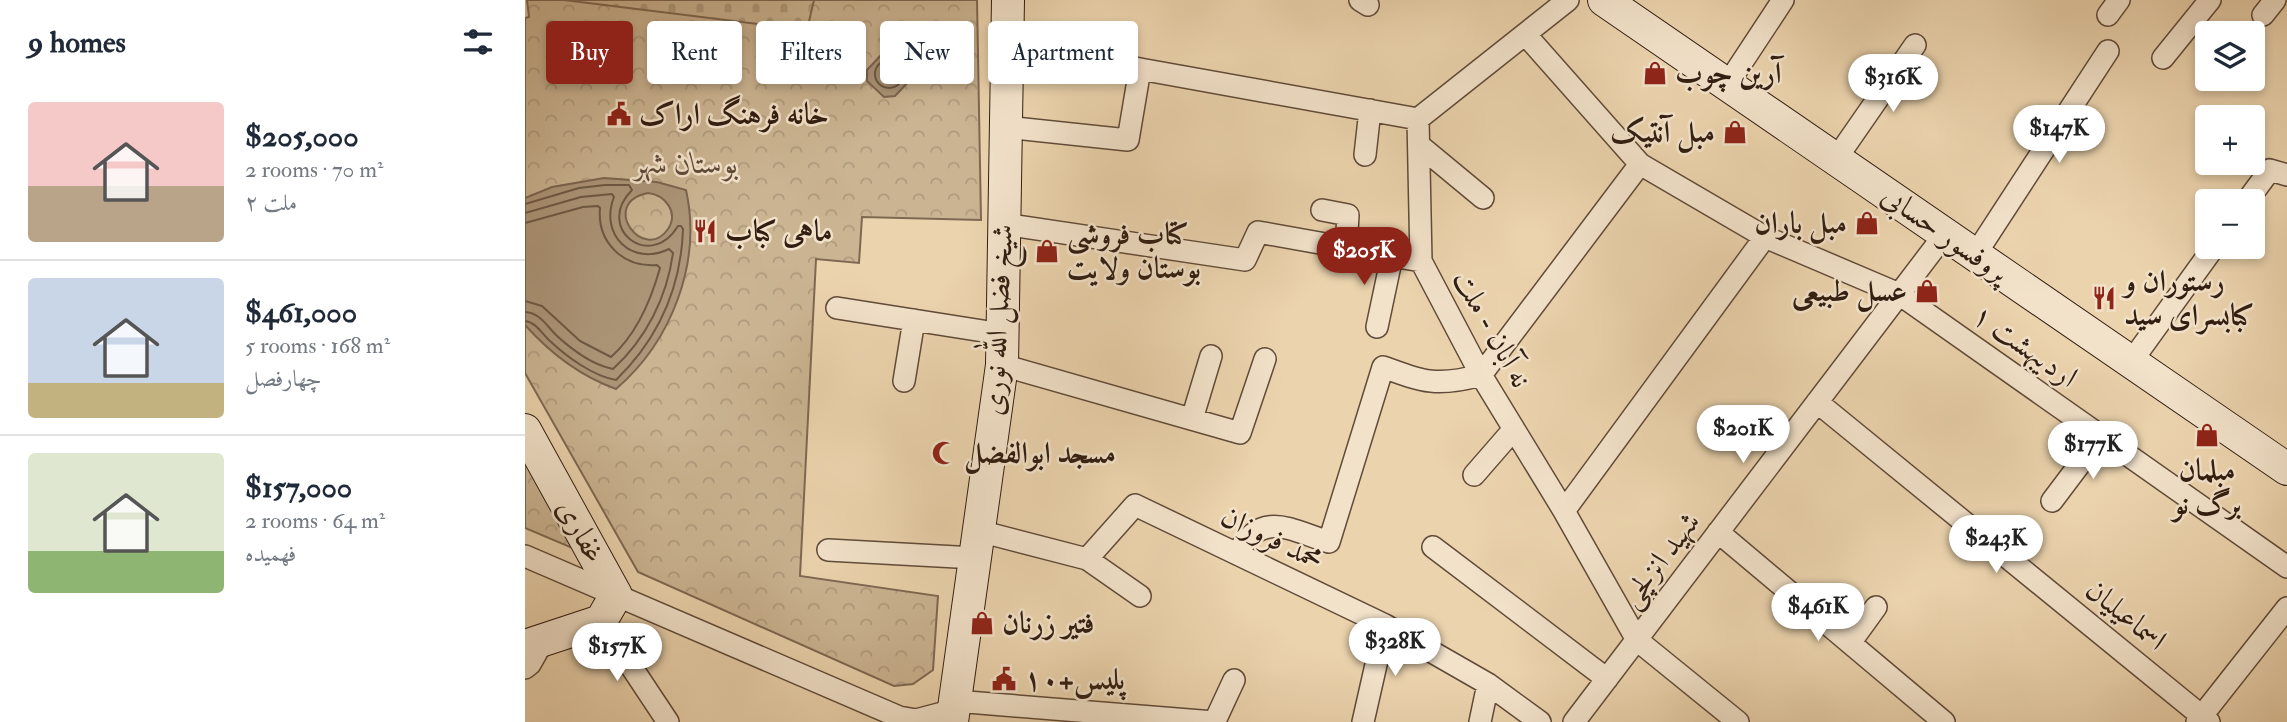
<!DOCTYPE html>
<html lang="en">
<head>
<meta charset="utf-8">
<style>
	:root { --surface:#fff; --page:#f6f6f7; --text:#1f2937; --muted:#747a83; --line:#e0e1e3; --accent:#8f2418 }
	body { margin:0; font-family:"IM FELL Double Pica",Amiri,serif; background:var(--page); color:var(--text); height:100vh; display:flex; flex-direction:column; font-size:26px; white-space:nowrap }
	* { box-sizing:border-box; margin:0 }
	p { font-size:23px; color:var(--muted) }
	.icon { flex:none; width:38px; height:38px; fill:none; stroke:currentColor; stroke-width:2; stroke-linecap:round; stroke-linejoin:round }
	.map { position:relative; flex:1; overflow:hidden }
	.sheet { display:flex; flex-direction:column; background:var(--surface); width:525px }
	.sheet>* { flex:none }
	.top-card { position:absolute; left:21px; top:21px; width:665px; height:63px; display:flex; gap:14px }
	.fabs { position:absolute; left:1670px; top:21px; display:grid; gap:14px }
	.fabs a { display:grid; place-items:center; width:70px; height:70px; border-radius:7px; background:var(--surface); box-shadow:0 4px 10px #0003; font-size:35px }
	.price { position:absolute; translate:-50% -60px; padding:0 16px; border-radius:24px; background:#fff; color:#222; font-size:23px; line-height:46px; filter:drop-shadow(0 2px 4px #0008) }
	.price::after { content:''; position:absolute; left:50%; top:42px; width:21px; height:16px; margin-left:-10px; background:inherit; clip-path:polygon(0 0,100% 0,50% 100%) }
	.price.selected { background:var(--accent); color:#fff }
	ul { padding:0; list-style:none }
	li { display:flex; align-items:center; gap:21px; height:175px; padding:0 28px }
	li+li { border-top:2px solid var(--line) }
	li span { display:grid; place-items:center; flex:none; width:196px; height:140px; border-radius:7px; color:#555 }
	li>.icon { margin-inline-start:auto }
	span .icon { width:84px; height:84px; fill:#fffc; stroke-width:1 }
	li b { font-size:30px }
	h2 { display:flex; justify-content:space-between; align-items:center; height:84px; padding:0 28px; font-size:30px }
	.chip { padding:0 24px; border-radius:7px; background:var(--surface); box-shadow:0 4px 10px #0003; font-size:24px; line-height:63px }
	.chip.selected { background:var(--accent); color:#fff }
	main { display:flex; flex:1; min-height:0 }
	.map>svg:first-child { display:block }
</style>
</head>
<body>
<main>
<section class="sheet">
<h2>9 homes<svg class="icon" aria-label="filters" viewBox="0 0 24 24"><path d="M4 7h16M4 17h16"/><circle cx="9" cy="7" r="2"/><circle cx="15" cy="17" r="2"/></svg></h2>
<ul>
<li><span style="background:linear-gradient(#f6c9c9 60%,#b9a48a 0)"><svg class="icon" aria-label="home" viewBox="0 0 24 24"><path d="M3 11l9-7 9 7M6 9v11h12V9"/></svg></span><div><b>$205,000</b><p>2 rooms · 70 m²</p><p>ملت ۲</p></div></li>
<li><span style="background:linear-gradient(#c9d6e8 75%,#c2b280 0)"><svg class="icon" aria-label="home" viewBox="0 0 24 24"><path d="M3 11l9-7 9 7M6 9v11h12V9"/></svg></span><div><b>$461,000</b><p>5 rooms · 168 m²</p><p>چهارفصل</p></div></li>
<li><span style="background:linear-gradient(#dfe7d0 70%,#8fb573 0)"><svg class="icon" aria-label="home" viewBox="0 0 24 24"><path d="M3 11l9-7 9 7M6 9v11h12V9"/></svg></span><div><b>$157,000</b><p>2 rooms · 64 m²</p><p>فهمیده</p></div></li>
</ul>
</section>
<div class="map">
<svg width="1762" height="722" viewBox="0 0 1762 722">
	<defs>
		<pattern id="forest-crowns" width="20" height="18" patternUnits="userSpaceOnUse" patternTransform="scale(1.75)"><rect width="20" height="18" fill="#cbb492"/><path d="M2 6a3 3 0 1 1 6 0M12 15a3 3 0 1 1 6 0" fill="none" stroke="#af9a7d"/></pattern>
		<pattern id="cemetery-stones" width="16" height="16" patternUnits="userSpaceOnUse" patternTransform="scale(1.75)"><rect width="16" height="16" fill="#cbb492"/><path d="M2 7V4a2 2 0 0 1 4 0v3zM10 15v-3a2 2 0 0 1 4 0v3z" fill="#af9a7d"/></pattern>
	</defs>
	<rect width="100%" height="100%" fill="#ebd3ad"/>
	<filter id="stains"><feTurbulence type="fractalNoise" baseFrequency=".00286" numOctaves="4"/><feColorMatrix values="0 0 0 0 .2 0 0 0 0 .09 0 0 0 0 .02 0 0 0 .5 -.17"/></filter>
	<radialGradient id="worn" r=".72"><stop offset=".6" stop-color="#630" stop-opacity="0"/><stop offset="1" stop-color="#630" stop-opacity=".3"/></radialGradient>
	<path fill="url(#forest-crowns)" stroke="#7e6852" stroke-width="2" d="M 2,0 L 452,0 L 456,220 L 337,217 L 334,263 L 291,259 L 275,576 L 413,596 L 408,670 L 388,684 L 369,686 L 113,572 L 0,373 L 0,18 L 4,17 Z
		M 0,455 L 52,550 L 0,528 Z"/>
	<path fill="url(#cemetery-stones)" stroke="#7e6852" stroke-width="2" d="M 39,0 L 289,0 L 282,30 Z"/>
	<path fill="#ac9578" stroke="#7b654f" stroke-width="2" fill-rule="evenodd" d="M 369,52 L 386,68 L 386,79 L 370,96 L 359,97 L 342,81 L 342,70 L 358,53 Z
		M 79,178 L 132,182 L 161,190 C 177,262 147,341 91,389 C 55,376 25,353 0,325 L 0,198 L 27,187 ZM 123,193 C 140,195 154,212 143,229 C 119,264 73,203 123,193 Z"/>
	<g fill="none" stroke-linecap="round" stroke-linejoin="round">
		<path stroke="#6e5944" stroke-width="2" d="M350 74a14 14 0 1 1 28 0a14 14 0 1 1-28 0Z
			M 0,204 L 54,188 L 80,185 L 104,185 L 107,190 C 69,228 125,272 153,226 L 156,226 L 158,229 C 156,288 133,339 91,380 C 68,376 42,357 25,341 C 17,334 11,322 0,321
			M 0,213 L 56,197 L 87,194 L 89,197 C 74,235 107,267 144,249 L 148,253 C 142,297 121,339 88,369 C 68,365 46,349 31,335 C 21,325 15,313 0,312
			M 0,223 L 58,207 L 73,206 L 75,208 C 72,242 98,268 132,265 L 135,268 C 126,300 111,335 86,357 L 55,341 L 17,306 L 0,301"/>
		<g stroke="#604a38" stroke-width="24">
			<path id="street" d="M 835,0 L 843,5
				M 1043,0 L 893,119 L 896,261 L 956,375 L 1039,511 L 1112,640 L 1213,722
				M 1583,15 L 1594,0
				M 1738,15 L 1750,0
				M 1000,34 L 1115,164 L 1240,237 L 1374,294 L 1762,567
				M 482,50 L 615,69 L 893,119
				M 1638,58 L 1685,0
				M 1202,85 L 1258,0
				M 481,127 L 603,140 L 615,69
				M 894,145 L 958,198
				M 840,155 L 845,110
				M 1311,159 L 1390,45
				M 1722,201 L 1745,170 L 1762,175
				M 797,210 L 823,215 L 821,248
				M 479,224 L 720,260 L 733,232 L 896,261
				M 1450,255 L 1583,51
				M 312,308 L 477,334
				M 852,327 L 867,256
				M 1606,362 L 1689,247
				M 477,365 L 715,433 L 740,359
				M 379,381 L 389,320
				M 1292,402 L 1684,722
				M 667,419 L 686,356
				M 949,475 L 989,429
				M 1527,501 L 1576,436
				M 1039,511 L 1240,237
				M 454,531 L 562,559 L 610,505 L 860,625 L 963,684 L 1015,722
				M 1193,532 L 1419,722
				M 908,547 L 1082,679
				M 303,550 L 450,558
				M 712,554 C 737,509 765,530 804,542 L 858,367 C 899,382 912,387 956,375 L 1115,164
				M 0,556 L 374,717 L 391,720 L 429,710
				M 562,559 L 615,596
				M 76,621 L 143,722
				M 1325,643 L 1351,607
				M 0,668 L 5,664 L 18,641
				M 430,701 L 689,722
				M 690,721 L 709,680
				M 838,722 L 860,625
				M 955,722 L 963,684
				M 1049,722 L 1420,234
				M 1672,722 L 1762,608"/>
		</g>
		<g stroke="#311d11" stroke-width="34">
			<path id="secondary" d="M 1079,0 L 1762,469
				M 0,430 L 91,595 L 76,621 L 0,646
				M 427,722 L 477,365 L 483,0"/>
		</g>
		<use href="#street" stroke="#f2e2ca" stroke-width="21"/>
		<use href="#secondary" stroke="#f2e2ca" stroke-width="32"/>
	</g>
	<defs>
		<g id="shop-bare" transform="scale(1.89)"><path d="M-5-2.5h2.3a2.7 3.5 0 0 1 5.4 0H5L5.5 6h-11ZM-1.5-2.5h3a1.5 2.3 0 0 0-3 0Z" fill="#8f2418" stroke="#f2e2ca" stroke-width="2.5" paint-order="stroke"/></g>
		<g id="civic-bare" transform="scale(1.89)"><path d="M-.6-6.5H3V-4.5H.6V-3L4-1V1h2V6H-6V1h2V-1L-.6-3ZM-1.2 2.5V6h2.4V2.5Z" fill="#8f2418" stroke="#f2e2ca" stroke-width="2.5" paint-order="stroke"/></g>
		<g id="restaurant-bare" transform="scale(1.89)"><path d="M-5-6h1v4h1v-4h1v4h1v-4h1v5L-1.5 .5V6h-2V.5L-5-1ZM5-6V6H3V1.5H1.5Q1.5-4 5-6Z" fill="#8f2418" stroke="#f2e2ca" stroke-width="2.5" paint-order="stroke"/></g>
		<g id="mosque-bare" transform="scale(1.89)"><path d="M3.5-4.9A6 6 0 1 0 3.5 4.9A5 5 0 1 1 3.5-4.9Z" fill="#8f2418" stroke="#f2e2ca" stroke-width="2.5" paint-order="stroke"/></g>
	</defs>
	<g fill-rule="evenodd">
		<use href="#shop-bare" x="1130" y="73"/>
		<use href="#civic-bare" x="94" y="114"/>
		<use href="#shop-bare" x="1210" y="132"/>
		<use href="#shop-bare" x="1342" y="223"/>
		<use href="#restaurant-bare" x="180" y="231"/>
		<use href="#shop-bare" x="522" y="251"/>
		<use href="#shop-bare" x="1402" y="291"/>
		<use href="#restaurant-bare" x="1579" y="298"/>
		<use href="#shop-bare" x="1682" y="435"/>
		<use href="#mosque-bare" x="419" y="453"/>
		<use href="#shop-bare" x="457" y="623"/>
		<use href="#civic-bare" x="479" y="679"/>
	</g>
	<g text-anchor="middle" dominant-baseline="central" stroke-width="5" stroke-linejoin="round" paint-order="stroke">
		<g font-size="30" font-weight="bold" fill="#311d11" stroke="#f2e2ca" text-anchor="start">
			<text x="1150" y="73">آرین چوب</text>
			<text x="114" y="114">خانه فرهنگ اراک</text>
			<text x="1190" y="132" text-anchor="end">مبل آنتیک</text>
			<text x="1322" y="223" text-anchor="end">مبل باران</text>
			<text x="200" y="231">ماهی کباب</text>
			<text x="542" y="234">کتاب فروشی<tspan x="542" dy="34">بوستان ولایت</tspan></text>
			<text x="1599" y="281">رستوران و<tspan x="1599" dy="34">کبابسرای سید</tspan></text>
			<text x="1382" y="291" text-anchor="end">عسل طبیعی</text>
			<text x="439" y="453">مسجد ابوالفضل</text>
			<text x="1682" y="470" text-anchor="middle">مبلمان<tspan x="1682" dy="34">برگ نو</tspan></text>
			<text x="477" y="623">فتیر زرنان</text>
			<text x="499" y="679">پلیس+۱۰</text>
		</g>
		<g font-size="30" font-style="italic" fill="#5f4a38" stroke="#f2e2ca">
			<text x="161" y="163">بوستان شهر</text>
		</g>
		<g font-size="30" fill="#311d11" stroke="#f2e2ca">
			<text transform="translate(1420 234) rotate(35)">پروفسور حسابی</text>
			<text transform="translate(473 320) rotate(-87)">شیخ فضل الله نوری</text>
			<text transform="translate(967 329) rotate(61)">نه آبان - ملت</text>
			<text transform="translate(1500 346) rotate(35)">اردیبهشت ۱</text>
			<text transform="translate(56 531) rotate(61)">غفاری</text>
			<text transform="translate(747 538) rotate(26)">محمد فروزان</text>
			<text transform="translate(1135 560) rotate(-53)">شهید انزلچی</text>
			<text transform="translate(1601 615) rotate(39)">اسماعیلیان</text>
		</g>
	</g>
	<rect width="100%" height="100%" filter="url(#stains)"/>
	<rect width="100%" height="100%" fill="url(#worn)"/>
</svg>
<div class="fabs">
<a><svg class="icon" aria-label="layers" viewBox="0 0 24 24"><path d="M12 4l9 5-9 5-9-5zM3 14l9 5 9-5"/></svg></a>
<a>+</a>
<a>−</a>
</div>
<b class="price" style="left:1368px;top:114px">$316K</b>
<b class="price" style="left:1534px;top:165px">$147K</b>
<b class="price selected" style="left:839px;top:287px">$205K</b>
<b class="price" style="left:1218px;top:465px">$201K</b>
<b class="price" style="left:1568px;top:481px">$177K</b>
<b class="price" style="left:1471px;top:575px">$243K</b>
<b class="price" style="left:1293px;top:643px">$461K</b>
<b class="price" style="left:870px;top:678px">$328K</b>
<b class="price" style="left:92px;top:683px">$157K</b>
<div class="top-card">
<a class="chip selected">Buy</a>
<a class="chip">Rent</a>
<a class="chip">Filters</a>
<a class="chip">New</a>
<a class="chip">Apartment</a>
</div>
</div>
</main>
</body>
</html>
